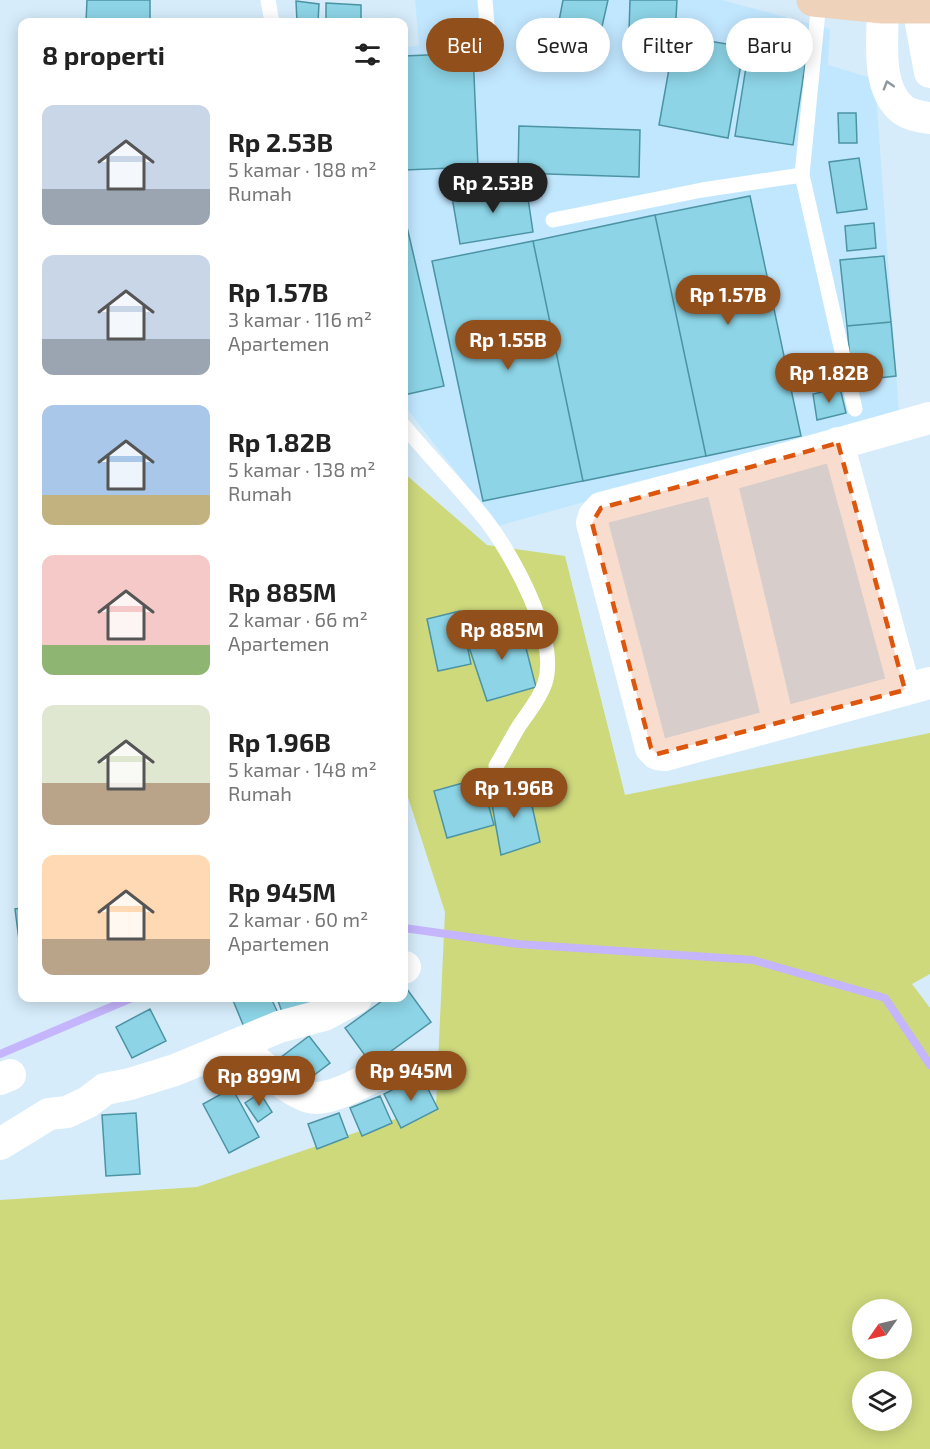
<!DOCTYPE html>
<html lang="id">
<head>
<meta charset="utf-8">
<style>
	:root { --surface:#fff; --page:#f2f2f2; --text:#222; --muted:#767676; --accent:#914f1c }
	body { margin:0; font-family:"Exo 2",sans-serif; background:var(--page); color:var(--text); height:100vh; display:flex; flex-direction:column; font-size:22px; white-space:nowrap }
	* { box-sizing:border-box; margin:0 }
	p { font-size:20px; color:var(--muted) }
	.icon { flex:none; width:33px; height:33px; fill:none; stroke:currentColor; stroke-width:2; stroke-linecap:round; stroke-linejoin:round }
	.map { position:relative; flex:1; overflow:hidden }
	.sheet { position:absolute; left:18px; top:18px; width:390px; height:984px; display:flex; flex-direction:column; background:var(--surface); border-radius:12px; box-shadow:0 3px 15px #0003 }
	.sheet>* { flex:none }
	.top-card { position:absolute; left:426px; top:18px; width:414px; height:54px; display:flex; gap:12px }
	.needle { width:39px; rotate:236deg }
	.tools { position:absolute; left:852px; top:1299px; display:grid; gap:12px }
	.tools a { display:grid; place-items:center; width:60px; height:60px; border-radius:50%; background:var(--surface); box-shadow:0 3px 15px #0003; font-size:30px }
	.price { position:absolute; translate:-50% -51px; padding:0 14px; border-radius:21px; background:var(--accent); color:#fff; font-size:20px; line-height:39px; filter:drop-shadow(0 2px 3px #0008) }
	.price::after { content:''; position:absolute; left:50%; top:36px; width:18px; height:14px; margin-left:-9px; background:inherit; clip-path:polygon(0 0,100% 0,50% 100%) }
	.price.on { background:#222; color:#fff }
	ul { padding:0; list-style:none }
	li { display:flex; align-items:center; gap:18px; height:150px; padding:0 24px }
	li span { display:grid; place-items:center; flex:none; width:168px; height:120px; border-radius:12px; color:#555 }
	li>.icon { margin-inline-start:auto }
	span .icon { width:72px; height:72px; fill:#fffc; stroke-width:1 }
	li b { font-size:26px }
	h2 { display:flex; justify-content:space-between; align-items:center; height:72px; padding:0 24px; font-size:26px }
	.tag { padding:0 21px; border-radius:27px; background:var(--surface); box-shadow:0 3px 15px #0003; font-size:21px; line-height:54px }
	.tag.on { background:var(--accent); color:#fff }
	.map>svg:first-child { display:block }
</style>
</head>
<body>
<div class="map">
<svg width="930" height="1449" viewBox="0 0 930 1449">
	<rect width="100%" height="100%" fill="#d6ecfa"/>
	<path fill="#c1e7ff" d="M 415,0 L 722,0 L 830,29 L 828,65 L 875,79 L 899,414 L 498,526 L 404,405 L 404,48 L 419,45 Z"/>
	<path fill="#ced97c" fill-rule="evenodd" d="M 404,473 L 487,545 L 565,556 L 625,795 L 930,733 L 930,974 L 912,984 L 930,1008 L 930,1449 L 0,1449 L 0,1200 L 197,1187 L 436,1105 L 445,912 L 404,785 ZM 862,1310 L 902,1310 L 902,1348 L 862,1348 ZM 862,1382 L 902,1382 L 902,1420 L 862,1420 Z"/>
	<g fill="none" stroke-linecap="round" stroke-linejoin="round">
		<path stroke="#c5b5fc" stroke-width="8" d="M 404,928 L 518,944 L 753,960 L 885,998 L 930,1065
			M 0,1054 L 132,998"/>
	</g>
	<path fill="#8cd4e6" stroke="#4c94a4" stroke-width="1.5" d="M 87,0 L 150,0 L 150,22 L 86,22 Z
		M 563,0 L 608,0 L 601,31 L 559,21 Z
		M 630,0 L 677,0 L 675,35 L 629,32 Z
		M 296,1 L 319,4 L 318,22 L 297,22 Z
		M 326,3 L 361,5 L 361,22 L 326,22 Z
		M 753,23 L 810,32 L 793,145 L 735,136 Z
		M 675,35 L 744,47 L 728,138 L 659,125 Z
		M 473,53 L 478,167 L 404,170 L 404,56 Z
		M 838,113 L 856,113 L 857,143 L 839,143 Z
		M 519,126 L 640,130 L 639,177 L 518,173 Z
		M 859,158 L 867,209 L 837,213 L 829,162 Z
		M 526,185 L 533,232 L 460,244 L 452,197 Z
		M 750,196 L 801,436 L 706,456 L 655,215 Z
		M 655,215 L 706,456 L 583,481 L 533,241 Z
		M 874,223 L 876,248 L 847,251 L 845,226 Z
		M 407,227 L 444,386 L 404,395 L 404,228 Z
		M 533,241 L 583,481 L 483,501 L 432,261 Z
		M 884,256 L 891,322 L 847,326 L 840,260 Z
		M 891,322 L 896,376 L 852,381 L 847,326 Z
		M 840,388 L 846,413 L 817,420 L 813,394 Z
		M 460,611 L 471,664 L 438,671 L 427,619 Z
		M 519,621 L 536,687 L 487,701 L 465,635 Z
		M 481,778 L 494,825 L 447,838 L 434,791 Z
		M 527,783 L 540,842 L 501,855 L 490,793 Z
		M 22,908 L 22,939 L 19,940 L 15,909 Z
		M 404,985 L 431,1022 L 372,1065 L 345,1028 L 386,998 L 404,998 Z
		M 232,998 L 271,998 L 278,1013 L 244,1027 Z
		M 277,998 L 320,998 L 321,1000 L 283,1015 Z
		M 150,1009 L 166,1041 L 132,1058 L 116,1027 Z
		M 309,1036 L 330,1063 L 301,1085 L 280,1058 Z
		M 421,1075 L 438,1109 L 401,1128 L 384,1094 Z
		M 232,1088 L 259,1137 L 229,1153 L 203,1104 Z
		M 260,1093 L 272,1112 L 258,1122 L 245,1103 Z
		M 380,1096 L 392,1123 L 362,1136 L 350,1108 Z
		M 136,1113 L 140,1174 L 106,1176 L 102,1115 Z
		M 339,1113 L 348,1137 L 317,1149 L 308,1124 Z"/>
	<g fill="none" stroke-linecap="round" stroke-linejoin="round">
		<path stroke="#fff" stroke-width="15" d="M 268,0 L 272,22
			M 485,0 L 488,37
			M 819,1 L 802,175 L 855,409
			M 553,220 L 702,190 L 802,175
			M 404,426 C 430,457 459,487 485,519 C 512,554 559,638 545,683 C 540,699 528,712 519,726 C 511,739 504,753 496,766"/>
		<path stroke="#fff" stroke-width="32" d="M 883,7 C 883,38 875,88 903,110 C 910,115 921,117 930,118
			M 918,7 L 930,72
			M 930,418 L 720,477 L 601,508 L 594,516 L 592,523 L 651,748 L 657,754 L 665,755 L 930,683
			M 838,443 L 905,690
			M 720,477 L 779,724
			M 404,968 L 405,967
			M 239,1045 C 253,1059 296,1099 316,1098 C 339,1097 365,1080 386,1070
			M 0,1079 L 10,1075
			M 0,1144 L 49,1114 L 67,1112 L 88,1102 L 105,1089 L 130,1084 L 175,1070 L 279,1027 L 324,1015 L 356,998"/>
		<path stroke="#eed2ba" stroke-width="33" d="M 813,0 L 883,7 L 930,7"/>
	</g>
	<defs><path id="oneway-chevron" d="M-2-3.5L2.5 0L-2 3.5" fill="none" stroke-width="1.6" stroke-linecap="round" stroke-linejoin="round" transform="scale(1.5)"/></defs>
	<use stroke="#8e989d" href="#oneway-chevron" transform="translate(888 85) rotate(-107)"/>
	<path fill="#dd560d" fill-opacity="0.2" stroke="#dd560d" stroke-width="4.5" stroke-dasharray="12 8" stroke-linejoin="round" d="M 838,443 L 905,690 L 657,754 L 651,748 L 592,523 L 601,508 Z"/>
</svg>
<div class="tools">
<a><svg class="needle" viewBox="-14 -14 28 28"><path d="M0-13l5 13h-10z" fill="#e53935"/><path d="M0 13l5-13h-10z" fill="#767676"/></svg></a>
<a><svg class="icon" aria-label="layers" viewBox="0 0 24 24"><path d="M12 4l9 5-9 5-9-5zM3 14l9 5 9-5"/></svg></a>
</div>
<b class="price on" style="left:493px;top:214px">Rp 2.53B</b>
<b class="price" style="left:728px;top:326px">Rp 1.57B</b>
<b class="price" style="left:508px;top:371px">Rp 1.55B</b>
<b class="price" style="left:829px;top:404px">Rp 1.82B</b>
<b class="price" style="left:502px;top:661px">Rp 885M</b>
<b class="price" style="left:514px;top:819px">Rp 1.96B</b>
<b class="price" style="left:411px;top:1102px">Rp 945M</b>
<b class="price" style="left:259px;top:1107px">Rp 899M</b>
<div class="top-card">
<a class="tag on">Beli</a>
<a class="tag">Sewa</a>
<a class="tag">Filter</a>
<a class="tag">Baru</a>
</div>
<section class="sheet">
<h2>8 properti<svg class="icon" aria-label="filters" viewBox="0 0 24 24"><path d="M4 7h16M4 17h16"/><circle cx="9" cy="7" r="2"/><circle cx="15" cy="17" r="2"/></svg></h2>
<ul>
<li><span style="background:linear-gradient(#c9d6e8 70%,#9aa5b1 0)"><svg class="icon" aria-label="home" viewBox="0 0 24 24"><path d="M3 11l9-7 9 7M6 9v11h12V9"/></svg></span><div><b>Rp 2.53B</b><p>5 kamar · 188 m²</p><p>Rumah</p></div></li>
<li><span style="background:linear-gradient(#c9d6e8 70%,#9aa5b1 0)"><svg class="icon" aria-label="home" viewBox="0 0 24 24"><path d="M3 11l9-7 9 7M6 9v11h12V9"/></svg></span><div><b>Rp 1.57B</b><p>3 kamar · 116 m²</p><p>Apartemen</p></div></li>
<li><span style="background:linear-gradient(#a9c7e8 75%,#c2b280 0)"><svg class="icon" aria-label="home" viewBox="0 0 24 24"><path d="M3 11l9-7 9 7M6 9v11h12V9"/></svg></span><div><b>Rp 1.82B</b><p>5 kamar · 138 m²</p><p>Rumah</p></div></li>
<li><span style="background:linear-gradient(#f6c9c9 75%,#8fb573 0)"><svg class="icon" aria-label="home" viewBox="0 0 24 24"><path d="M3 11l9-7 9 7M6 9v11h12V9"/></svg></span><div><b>Rp 885M</b><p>2 kamar · 66 m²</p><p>Apartemen</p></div></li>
<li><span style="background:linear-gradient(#dfe7d0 65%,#b9a48a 0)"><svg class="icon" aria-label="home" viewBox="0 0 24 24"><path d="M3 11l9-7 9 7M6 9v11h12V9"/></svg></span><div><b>Rp 1.96B</b><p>5 kamar · 148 m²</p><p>Rumah</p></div></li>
<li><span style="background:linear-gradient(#ffd9b3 70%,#b9a48a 0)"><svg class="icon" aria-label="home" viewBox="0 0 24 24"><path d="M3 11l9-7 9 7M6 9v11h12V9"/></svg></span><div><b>Rp 945M</b><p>2 kamar · 60 m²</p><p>Apartemen</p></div></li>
</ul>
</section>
</div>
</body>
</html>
